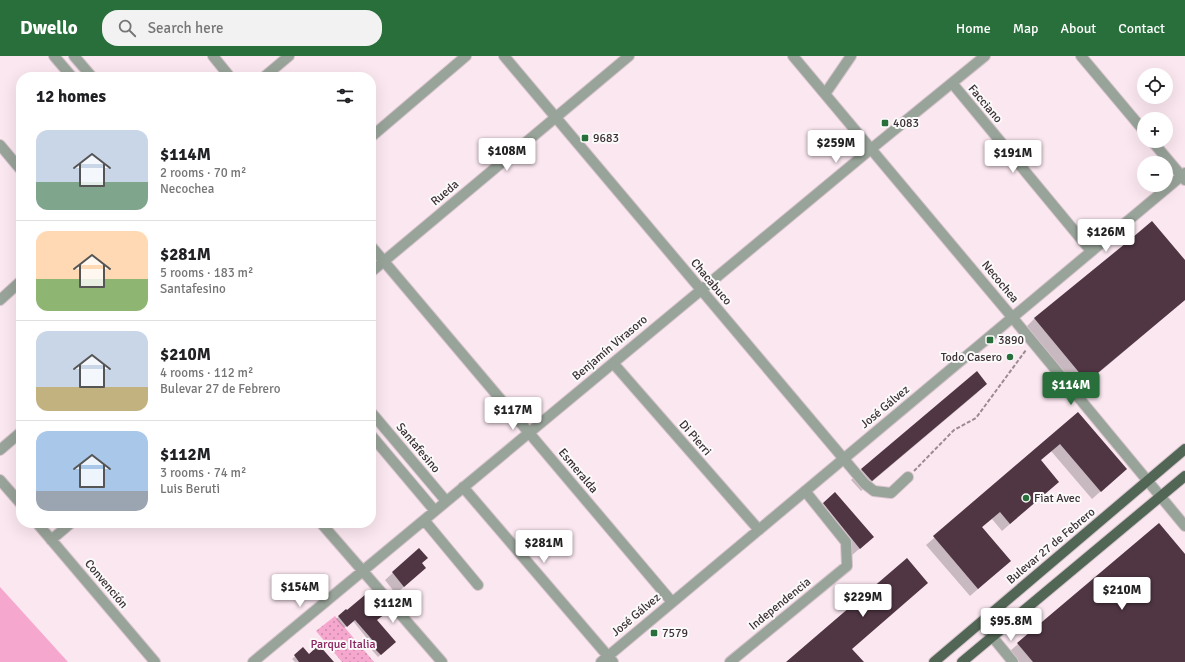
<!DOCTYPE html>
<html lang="en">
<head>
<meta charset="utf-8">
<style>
	:root { --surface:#fff; --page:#f2f2f2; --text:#202124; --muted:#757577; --line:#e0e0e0; --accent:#296f3b }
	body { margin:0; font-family:Signika,sans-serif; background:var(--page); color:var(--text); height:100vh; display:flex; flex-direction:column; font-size:15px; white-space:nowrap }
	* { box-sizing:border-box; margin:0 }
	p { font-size:13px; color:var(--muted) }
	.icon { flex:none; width:22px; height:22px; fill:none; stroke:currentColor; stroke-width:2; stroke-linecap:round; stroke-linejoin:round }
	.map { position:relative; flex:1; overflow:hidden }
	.details { position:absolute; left:16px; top:16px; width:360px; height:456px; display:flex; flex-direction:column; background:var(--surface); border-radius:16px; box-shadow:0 4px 16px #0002 }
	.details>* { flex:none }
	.tools { position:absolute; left:1137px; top:12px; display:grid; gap:8px }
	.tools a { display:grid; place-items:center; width:36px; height:36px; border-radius:50%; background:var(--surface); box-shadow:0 4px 16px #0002; font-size:20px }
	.price { position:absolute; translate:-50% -34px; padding:0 9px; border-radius:4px; background:#fff; color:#222; font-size:13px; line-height:26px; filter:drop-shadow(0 1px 2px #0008) }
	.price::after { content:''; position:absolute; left:50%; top:24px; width:12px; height:9px; margin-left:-6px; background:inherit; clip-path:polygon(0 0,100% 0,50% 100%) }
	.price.current { background:var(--accent); color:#fff }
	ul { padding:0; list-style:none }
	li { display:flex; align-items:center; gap:12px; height:100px; padding:0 20px }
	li+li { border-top:1px solid var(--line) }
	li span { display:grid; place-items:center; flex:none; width:112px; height:80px; border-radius:12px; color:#555 }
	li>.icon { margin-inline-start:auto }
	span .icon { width:48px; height:48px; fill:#fffc; stroke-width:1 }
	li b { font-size:17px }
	h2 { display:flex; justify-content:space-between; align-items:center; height:48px; padding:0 20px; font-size:17px }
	header { display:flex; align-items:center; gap:24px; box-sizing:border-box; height:56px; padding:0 20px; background:var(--accent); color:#fff }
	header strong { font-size:19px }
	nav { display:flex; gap:22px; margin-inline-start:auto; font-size:14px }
	.search { width:280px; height:36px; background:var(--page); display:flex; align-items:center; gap:10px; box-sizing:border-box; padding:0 14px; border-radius:16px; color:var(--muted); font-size:15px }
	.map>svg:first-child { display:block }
</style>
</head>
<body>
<header>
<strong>Dwello</strong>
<div class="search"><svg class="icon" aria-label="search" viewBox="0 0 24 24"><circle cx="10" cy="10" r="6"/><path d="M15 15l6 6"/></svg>Search here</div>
<nav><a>Home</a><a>Map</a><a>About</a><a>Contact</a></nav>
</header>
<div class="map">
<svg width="1185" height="606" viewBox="0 0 1185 606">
	<defs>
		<pattern id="park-dots" width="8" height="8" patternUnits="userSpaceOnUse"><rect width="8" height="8" fill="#f6a7ce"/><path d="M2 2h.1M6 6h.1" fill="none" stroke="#c888a8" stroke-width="1.8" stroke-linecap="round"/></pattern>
	</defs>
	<rect width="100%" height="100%" fill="#fbe7f0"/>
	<path fill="#f6a7ce" d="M 0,531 L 68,606 L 0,606 Z"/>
	<path fill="url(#park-dots)" d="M 335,560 L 374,606 L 342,606 L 316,575 Z"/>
	<path fill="#0003" d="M 1127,188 L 1185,205 L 1185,244 L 1076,336 L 1024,273 L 1034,263 Z
		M 977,317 L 986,328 L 976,338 L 861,435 L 851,424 L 861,414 Z
		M 1078,357 L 1126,413 L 1092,443 L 1051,395 L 1040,404 L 1050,433 L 1002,475 L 992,463 L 981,472 L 1010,505 L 970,540 L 926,489 Z
		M 823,447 L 865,488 L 851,500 L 816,455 Z
		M 419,493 L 421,507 L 417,519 L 396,538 L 385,524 Z
		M 1185,499 L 1185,606 L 1019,606 L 1010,595 L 1018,588 Z
		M 346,555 L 376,564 L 395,586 L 378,601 L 371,593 L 373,590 L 353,565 L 344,572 L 336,563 Z
		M 303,593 L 309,600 L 332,606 L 295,606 L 292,603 Z"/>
	<path fill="#503643" d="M 1152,165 L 1185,204 L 1185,244 L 1087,326 L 1034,262 L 1126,187 Z
		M 977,315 L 987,328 L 872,425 L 870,423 L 861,413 Z
		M 1078,356 L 1127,413 L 1101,436 L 1060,388 L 1041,404 L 1059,426 L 1010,468 L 1000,456 L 982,471 L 1011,505 L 978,533 L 933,480 Z
		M 835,436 L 874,481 L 860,493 L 823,447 Z
		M 1159,467 L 1185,498 L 1185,606 L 1033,606 L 1017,587 Z
		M 419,492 L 428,502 L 422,507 L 426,512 L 404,531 L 392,516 Z
		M 907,502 L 928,527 L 852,593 L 864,606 L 786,606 Z
		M 366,538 L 375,548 L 376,547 L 385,558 L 377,564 L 396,586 L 381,599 L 372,590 L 375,587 L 355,564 L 347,571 L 338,560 L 346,553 L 347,554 Z
		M 319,589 L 334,606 L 299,606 L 294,599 L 303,591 L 309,598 Z"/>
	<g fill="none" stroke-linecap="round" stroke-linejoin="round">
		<g stroke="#d5c2cb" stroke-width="12">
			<path id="street" d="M 54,0 L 72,21
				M 74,0 L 92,21
				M 213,0 L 230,21
				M 504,0 L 865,428 L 874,435 L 891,437 L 908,421
				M 793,0 L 1012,261 L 1185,470
				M 1081,0 L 1144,75
				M 264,21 L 289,0
				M 952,27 L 1091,195
				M 825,38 L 851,0
				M 371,81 L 466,0
				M 1152,85 L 1185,124
				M 0,89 L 21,114
				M 371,190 L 672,546
				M 371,216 L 629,0
				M 0,244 L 21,225
				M 613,307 L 759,474
				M 371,356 L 446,445
				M 371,379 L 435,455
				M 0,394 L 21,376
				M 0,424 L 21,448
				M 463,431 L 613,606
				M 424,464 L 478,529
				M 37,467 L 155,606
				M 321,467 L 442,606
				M 51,484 L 71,467
				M 981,567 L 1013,606
				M 253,606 L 871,93 L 985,0
				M 601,606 L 1185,117
				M 730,606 L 847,510 L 846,486 L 805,435"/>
		</g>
		<g stroke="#d5c2cb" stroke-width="12">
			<path id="primary" d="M 934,606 L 1185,393
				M 962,606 L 1185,420"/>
		</g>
		<path stroke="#9b8a92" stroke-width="2" stroke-dasharray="4 2" stroke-linecap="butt" d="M 914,415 L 954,374 L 976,362 L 1026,294"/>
		<use href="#street" stroke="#98a399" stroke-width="10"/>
		<use href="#primary" stroke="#526655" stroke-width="10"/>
	</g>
	<g fill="#296f3b" stroke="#fafafa" stroke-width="1.5">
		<rect x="881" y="63" width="8" height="8" rx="2"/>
		<rect x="581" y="78" width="8" height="8" rx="2"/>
		<rect x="986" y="280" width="8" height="8" rx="2"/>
		<circle cx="1010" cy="301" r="4"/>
		<circle cx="1026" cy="442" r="4"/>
		<rect x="650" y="573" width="8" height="8" rx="2"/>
	</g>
	<g text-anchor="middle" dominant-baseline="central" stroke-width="4" stroke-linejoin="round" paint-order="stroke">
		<g font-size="12" fill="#3d3036" stroke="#fafafa">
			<text transform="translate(985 48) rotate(50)">Facciano</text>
			<text transform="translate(445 137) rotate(-40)">Rueda</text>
			<text transform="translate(711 226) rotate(50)">Chacabuco</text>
			<text transform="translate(1000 226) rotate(50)">Necochea</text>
			<text transform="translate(610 292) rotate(-40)">Benjamín Virasoro</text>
			<text transform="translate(885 351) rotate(-40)">José Gálvez</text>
			<text transform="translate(695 382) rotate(49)">Di Pierri</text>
			<text transform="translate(418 392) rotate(50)">Santafesino</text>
			<text transform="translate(578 415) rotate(50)">Esmeralda</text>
			<text transform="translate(1051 490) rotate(-40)">Bulevar 27 de Febrero</text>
			<text transform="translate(106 528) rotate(50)">Convención</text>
			<text transform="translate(780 548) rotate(-39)">Independencia</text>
			<text transform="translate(636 559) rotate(-40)">José Gálvez</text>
		</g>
		<g font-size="12" fill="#3d3036" stroke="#fafafa" text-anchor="start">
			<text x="893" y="67">4083</text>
			<text x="593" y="82">9683</text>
			<text x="998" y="284">3890</text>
			<text x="1002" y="301" text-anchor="end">Todo Casero</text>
			<text x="1034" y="442">Fiat Avec</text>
			<text x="662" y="577">7579</text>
		</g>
		<g font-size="12" fill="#8a2360" stroke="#fafafa">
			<text x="343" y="588">Parque Italia</text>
		</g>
	</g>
</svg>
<div class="tools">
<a><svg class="icon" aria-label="locate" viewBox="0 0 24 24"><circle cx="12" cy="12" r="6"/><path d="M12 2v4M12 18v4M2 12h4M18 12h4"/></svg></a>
<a>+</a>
<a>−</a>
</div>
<b class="price" style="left:836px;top:108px">$259M</b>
<b class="price" style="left:507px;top:116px">$108M</b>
<b class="price" style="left:1013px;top:118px">$191M</b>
<b class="price" style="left:1106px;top:197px">$126M</b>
<b class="price current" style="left:1071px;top:350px">$114M</b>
<b class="price" style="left:513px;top:375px">$117M</b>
<b class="price" style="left:544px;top:508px">$281M</b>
<b class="price" style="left:300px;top:552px">$154M</b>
<b class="price" style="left:1122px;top:555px">$210M</b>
<b class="price" style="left:863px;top:562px">$229M</b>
<b class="price" style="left:393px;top:568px">$112M</b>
<b class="price" style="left:1011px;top:586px">$95.8M</b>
<section class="details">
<h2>12 homes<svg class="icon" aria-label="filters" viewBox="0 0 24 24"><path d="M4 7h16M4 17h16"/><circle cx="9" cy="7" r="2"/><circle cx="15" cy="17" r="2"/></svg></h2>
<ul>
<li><span style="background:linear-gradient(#c9d6e8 65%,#7fa58c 0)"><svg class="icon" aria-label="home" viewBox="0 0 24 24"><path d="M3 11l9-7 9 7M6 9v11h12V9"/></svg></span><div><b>$114M</b><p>2 rooms · 70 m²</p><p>Necochea</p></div></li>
<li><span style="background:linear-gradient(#ffd9b3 60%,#8fb573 0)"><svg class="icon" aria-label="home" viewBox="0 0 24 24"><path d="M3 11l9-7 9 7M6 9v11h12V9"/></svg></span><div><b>$281M</b><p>5 rooms · 183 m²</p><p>Santafesino</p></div></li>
<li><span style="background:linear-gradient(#c9d6e8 70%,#c2b280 0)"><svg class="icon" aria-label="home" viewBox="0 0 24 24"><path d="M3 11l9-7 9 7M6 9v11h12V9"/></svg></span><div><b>$210M</b><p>4 rooms · 112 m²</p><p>Bulevar 27 de Febrero</p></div></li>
<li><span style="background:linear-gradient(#a9c7e8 75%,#9aa5b1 0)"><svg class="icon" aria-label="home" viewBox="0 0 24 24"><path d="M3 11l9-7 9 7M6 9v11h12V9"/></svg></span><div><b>$112M</b><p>3 rooms · 74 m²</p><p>Luis Beruti</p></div></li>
</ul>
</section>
</div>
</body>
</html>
